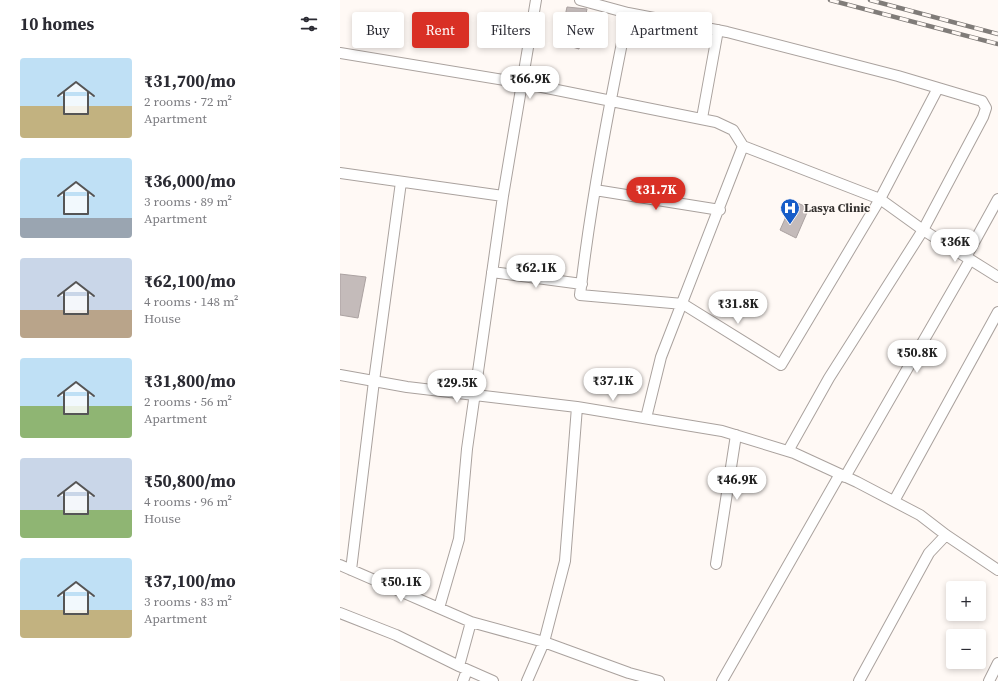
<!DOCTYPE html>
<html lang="en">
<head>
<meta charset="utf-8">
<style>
	:root { --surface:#fff; --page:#f7f7f7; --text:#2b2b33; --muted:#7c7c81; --accent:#d93025 }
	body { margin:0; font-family:"Source Serif 4",serif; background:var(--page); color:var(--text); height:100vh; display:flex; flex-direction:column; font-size:15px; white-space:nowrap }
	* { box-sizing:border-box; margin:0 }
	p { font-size:13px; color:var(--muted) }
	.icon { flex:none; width:22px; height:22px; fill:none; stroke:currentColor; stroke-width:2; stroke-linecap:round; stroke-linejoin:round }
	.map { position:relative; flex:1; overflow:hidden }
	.panel { display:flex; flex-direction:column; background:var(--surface); width:340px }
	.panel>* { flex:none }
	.hud { position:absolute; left:12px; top:12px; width:380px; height:36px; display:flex; gap:8px }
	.tools { position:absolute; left:606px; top:581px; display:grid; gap:8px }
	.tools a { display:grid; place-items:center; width:40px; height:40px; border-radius:4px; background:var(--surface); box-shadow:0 2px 6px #0003; font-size:20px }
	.price { position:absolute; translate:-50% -34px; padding:0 9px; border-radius:14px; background:#fff; color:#222; font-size:13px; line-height:26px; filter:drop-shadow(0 1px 2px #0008) }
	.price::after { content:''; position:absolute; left:50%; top:24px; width:12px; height:9px; margin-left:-6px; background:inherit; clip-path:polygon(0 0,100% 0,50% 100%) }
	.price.active { background:var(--accent); color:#fff }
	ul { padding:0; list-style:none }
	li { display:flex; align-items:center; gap:12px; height:100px; padding:0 20px }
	li span { display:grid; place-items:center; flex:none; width:112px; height:80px; border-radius:4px; color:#555 }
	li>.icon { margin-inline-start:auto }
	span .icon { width:48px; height:48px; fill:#fffc; stroke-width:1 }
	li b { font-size:17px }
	h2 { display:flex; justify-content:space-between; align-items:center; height:48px; padding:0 20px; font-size:17px }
	.pill { padding:0 14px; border-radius:4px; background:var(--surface); box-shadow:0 2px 6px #0003; font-size:14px; line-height:36px }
	.pill.active { background:var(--accent); color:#fff }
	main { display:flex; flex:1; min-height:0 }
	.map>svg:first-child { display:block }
</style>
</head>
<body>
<main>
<section class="panel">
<h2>10 homes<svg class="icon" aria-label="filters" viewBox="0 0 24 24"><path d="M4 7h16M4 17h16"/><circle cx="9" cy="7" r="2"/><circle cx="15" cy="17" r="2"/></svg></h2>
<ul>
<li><span style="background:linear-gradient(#bfe0f5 60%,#c2b280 0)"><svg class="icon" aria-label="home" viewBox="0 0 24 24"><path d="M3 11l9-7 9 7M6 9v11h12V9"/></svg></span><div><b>₹31,700/mo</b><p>2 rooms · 72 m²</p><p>Apartment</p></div></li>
<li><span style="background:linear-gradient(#bfe0f5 75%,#9aa5b1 0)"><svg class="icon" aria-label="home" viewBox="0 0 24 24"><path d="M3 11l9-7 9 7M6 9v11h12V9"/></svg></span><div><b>₹36,000/mo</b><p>3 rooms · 89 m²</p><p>Apartment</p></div></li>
<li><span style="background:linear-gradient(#c9d6e8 65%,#b9a48a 0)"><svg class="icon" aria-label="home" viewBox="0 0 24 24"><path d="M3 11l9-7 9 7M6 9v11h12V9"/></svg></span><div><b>₹62,100/mo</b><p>4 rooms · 148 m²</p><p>House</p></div></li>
<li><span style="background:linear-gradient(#bfe0f5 60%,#8fb573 0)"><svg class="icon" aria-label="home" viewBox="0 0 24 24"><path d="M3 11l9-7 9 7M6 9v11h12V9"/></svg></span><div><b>₹31,800/mo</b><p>2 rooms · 56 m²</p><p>Apartment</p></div></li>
<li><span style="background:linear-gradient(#c9d6e8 65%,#8fb573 0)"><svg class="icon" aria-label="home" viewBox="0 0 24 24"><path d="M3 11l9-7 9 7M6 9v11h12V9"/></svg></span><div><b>₹50,800/mo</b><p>4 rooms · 96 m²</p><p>House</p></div></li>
<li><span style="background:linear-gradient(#bfe0f5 65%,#c2b280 0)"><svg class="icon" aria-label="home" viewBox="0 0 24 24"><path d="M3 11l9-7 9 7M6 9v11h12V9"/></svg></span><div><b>₹37,100/mo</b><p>3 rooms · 83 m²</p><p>Apartment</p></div></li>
</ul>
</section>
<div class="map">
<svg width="658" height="681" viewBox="0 0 658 681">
	<rect width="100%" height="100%" fill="#fff9f5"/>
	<path fill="#c4bbba" stroke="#aba2a1" d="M 227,7 L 247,9 L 239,49 L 219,43 Z
		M 453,201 L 469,208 L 456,238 L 440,230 Z
		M 0,274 L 26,277 L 18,318 L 0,315 Z"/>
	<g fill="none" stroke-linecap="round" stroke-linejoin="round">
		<g stroke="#aaa29e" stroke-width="12">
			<path id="street" d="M 240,0 L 288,13
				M 288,13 L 387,32 L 558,76 L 642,101 L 646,108 L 643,117 L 583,230 L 540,199 L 441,365 L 343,304 L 240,295 C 251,200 269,107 288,13 Z
				M 0,53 L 182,83 L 376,122 L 393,130 L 403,146
				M 362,118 L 378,30
				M 0,173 L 163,196 L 127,449 L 119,539 L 99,608
				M 255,190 L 380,210
				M 163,196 L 196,0
				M 626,257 L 658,199
				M 152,272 L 242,284
				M 0,375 L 67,387 L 237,407 L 382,431 L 454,453 L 517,482 L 580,515 L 606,535 L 658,570
				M 306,418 L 321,357 L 403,146 L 540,199 L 598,88
				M 448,451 L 489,378 L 583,230 L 658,277
				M 505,477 L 630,260
				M 554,501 L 658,312
				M 376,564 L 396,435
				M 0,565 L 131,622
				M 11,570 L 34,381 L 61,182
				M 0,613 L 56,635 L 119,666 L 131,622 L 204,642 L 289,673 L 319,681
				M 119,666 L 153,681
				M 123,681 L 127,670
				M 187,681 L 204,642 L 225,561 L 237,407
				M 382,681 L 500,474
				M 519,681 L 589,553 L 606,535
				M 649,681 L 658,663"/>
		</g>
		<use href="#street" stroke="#fff" stroke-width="10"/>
		<g stroke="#807c79" stroke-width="4.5">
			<path id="rail" d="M 490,0 L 658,44
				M 530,0 L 658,34"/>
		</g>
		<use href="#rail" stroke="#fff9f5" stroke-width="3" stroke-dasharray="9" stroke-linecap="butt"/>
	</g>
	<defs>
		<g id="hospital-pin" transform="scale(1)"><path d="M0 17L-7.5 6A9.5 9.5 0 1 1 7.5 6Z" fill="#175dc8" stroke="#fff9f5"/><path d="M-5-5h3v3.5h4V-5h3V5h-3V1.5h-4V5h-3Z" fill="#fff"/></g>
	</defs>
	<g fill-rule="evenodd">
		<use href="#hospital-pin" x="450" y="208"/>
	</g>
	<g text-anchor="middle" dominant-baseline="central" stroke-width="3" stroke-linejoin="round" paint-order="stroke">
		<g font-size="12" font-weight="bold" fill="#353230" stroke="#fff9f5" text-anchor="start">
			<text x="464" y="208">Lasya Clinic</text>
		</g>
	</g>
</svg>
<div class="tools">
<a>+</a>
<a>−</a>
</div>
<b class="price" style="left:190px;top:100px">₹66.9K</b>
<b class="price active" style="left:316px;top:211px">₹31.7K</b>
<b class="price" style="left:615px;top:263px">₹36K</b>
<b class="price" style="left:196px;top:289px">₹62.1K</b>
<b class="price" style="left:398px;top:325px">₹31.8K</b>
<b class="price" style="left:577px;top:374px">₹50.8K</b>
<b class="price" style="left:273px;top:402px">₹37.1K</b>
<b class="price" style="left:117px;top:404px">₹29.5K</b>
<b class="price" style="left:397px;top:501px">₹46.9K</b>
<b class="price" style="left:61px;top:603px">₹50.1K</b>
<div class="hud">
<a class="pill">Buy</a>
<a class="pill active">Rent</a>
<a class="pill">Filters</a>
<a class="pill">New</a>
<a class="pill">Apartment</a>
</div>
</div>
</main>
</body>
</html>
